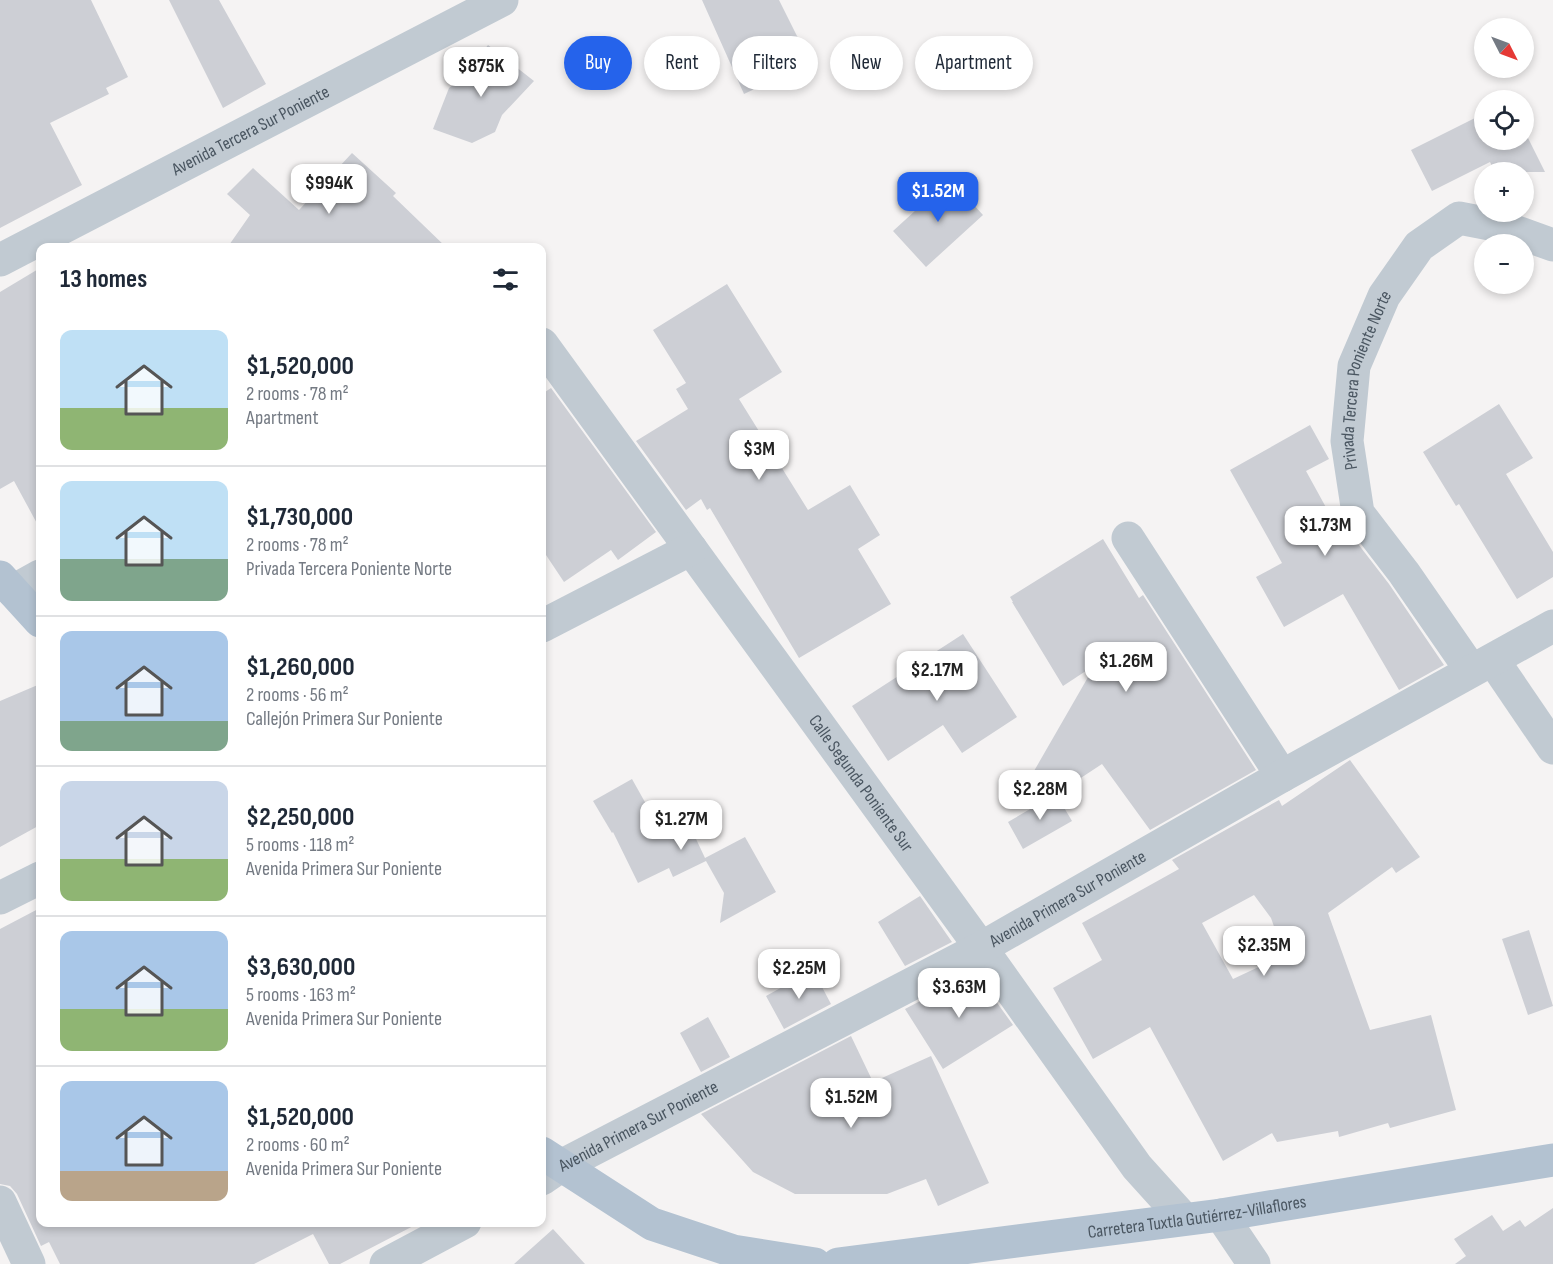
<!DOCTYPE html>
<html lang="en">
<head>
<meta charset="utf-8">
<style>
	:root { --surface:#fff; --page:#f6f6f7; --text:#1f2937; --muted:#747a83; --line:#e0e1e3; --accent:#2563eb }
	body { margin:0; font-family:"Sofia Sans Condensed",sans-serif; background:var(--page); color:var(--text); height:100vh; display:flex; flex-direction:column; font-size:22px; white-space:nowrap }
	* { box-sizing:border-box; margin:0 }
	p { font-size:20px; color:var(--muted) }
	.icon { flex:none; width:33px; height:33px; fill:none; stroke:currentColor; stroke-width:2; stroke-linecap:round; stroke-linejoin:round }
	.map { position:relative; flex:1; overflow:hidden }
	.side { position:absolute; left:36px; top:243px; width:510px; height:984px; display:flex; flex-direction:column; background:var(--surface); border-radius:12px; box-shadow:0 3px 9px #0003 }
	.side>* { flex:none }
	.hud { position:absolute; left:564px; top:36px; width:570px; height:54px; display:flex; gap:12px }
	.needle { width:39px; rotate:132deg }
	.fabs { position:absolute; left:1474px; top:18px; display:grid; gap:12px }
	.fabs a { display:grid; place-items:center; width:60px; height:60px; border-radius:50%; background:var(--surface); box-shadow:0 3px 9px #0003; font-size:30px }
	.price { position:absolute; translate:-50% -51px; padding:0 14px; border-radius:12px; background:#fff; color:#222; font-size:20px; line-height:39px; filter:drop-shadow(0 2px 3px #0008) }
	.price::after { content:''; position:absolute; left:50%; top:36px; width:18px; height:14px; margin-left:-9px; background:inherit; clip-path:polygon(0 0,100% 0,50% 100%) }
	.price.active { background:var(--accent); color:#fff }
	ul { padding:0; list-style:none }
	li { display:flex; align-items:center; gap:18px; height:150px; padding:0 24px }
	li+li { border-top:2px solid var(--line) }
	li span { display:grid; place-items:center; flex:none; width:168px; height:120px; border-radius:12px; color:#555 }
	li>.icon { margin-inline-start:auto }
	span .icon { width:72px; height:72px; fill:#fffc; stroke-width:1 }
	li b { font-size:26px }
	h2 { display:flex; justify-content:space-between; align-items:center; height:72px; padding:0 24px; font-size:26px }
	.chip { padding:0 21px; border-radius:27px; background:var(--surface); box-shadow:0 3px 9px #0003; font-size:21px; line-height:54px }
	.chip.active { background:var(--accent); color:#fff }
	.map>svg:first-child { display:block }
</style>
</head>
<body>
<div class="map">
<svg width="1553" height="1264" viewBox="0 0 1553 1264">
	<rect width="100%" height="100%" fill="#f5f3f3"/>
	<path fill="#cdcfd5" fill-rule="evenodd" d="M 0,0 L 91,0 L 128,77 L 106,88 L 109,94 L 50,123 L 82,185 L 0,228 Z
		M 169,0 L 219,0 L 266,84 L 223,108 Z
		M 702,0 L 779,0 L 800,42 L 769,57 L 778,78 L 744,94 Z
		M 488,45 L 534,81 L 502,115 L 495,132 L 472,143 L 433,129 L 449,88 L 462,78 Z
		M 1485,113 L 1485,140 L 1524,140 L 1524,130 L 1545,172 L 1495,172 L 1490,162 L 1432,191 L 1411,150 Z
		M 352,153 L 396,193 L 393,196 L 447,248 L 227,248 L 250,215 L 227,194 L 253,168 L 299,210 Z
		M 950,179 L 983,215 L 926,267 L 893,231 Z
		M 40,268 L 40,529 L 14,481 L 0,489 L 0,292 Z
		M 727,284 L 782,372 L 739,399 L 808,510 L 850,485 L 880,535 L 858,549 L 891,604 L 799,658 L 710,508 L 707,510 L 701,499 L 686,510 L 636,441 L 688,409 L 676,389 L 686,383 L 653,330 Z
		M 551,388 L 656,532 L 618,560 L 611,550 L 564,582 L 542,549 L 542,394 Z
		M 1499,404 L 1533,458 L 1506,474 L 1553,552 L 1553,577 L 1517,599 L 1459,504 L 1456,506 L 1423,452 Z
		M 1310,425 L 1329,459 L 1306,471 L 1339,531 L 1345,527 L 1389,584 L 1444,665 L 1399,690 L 1343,594 L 1284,627 L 1256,577 L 1282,563 L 1230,470 Z
		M 1103,539 L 1139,598 L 1143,595 L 1256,770 L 1150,830 L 1102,764 L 1058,793 L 1030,778 L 1095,665 L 1063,686 L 1012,602 L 1013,602 L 1010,597 Z
		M 963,634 L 1017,717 L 962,753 L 943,725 L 888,761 L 852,706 Z
		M 40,684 L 40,825 L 0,847 L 0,701 Z
		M 1350,760 L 1420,857 L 1396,873 L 1392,867 L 1328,913 L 1370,1030 L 1431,1015 L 1456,1110 L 1390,1128 L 1388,1123 L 1339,1137 L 1338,1131 L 1277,1142 L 1272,1133 L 1223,1161 L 1150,1027 L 1093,1059 L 1053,988 L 1102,960 L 1082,923 L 1179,869 L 1172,860 L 1279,800 L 1282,806 ZM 1254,895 L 1271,918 L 1284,955 L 1233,979 L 1202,923 Z
		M 632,779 L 664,836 L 689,824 L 705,858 L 745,837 L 776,892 L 720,923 L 724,893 L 706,861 L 673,877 L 669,868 L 638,883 L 613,832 L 612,833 L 593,801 Z
		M 1056,794 L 1072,821 L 1023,849 L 1008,822 Z
		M 920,896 L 952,942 L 905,966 L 878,922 Z
		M 40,908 L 40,1222 L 421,1222 L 340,1264 L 329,1264 L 313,1234 L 254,1264 L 60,1264 L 49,1242 L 41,1246 L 17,1194 L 10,1186 L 0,1184 L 0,929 Z
		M 1529,930 L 1553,1006 L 1528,1015 L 1502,939 Z
		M 813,970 L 831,1004 L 784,1029 L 766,996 Z
		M 975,972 L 1013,1025 L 943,1069 L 905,1009 Z
		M 708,1017 L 730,1057 L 701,1072 L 680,1033 Z
		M 851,1036 L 873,1082 L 931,1056 L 989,1183 L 938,1206 L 926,1179 L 887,1194 L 795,1194 L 753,1172 L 701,1114 Z
		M 1553,1208 L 1553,1264 L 1455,1264 L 1466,1256 L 1454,1239 L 1492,1215 L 1503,1231 L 1520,1220 L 1525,1227 Z
		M 553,1229 L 585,1264 L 514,1264 Z"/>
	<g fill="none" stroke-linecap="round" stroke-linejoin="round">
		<g stroke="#c1cad2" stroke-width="33">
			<path id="s1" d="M 0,260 L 502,0"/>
			<path id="s2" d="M 542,344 L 981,948 L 1137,1167 L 1184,1219"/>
			<path d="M 1128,538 L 1282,776"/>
			<path d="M 13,591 L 40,576"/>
			<path d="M 542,626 L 691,549"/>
			<path d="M 1493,660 L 1553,748"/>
			<path id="s3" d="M 1471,670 L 1404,573 L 1358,513 L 1347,441 L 1354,366 L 1384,296 L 1419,246 L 1459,218 L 1500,226 L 1553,245"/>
			<path d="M 0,898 L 40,878"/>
			<path id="s4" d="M 542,1179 L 561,1166 L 981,948 L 1282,776 L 1553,626"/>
			<path d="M 0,1202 L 29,1264"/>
			<path d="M 1221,1215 L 1254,1264"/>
			<path d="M 386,1264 L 465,1222"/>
		</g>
		<g stroke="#b3c2d1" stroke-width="33">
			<path d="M 0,577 L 40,621"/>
			<path d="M 542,1153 L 652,1224 L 733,1251 L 815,1264"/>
			<path id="s5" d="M 838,1264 L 1221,1215 L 1553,1160"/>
		</g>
	</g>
	<g text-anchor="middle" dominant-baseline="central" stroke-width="6" stroke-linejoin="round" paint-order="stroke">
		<g font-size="18" fill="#4a5661" stroke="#fff">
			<text stroke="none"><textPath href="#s1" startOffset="282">Avenida Tercera Sur Poniente</textPath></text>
			<text stroke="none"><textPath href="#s3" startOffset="330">Privada Tercera Poniente Norte</textPath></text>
			<text stroke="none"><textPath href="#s2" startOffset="543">Calle Segunda Poniente Sur</textPath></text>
			<text stroke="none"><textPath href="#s4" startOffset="596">Avenida Primera Sur Poniente</textPath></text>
			<text stroke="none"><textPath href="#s4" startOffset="110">Avenida Primera Sur Poniente</textPath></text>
			<text stroke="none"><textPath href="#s5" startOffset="362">Carretera Tuxtla Gutiérrez-Villaflores</textPath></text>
		</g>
	</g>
</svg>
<div class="fabs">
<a><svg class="needle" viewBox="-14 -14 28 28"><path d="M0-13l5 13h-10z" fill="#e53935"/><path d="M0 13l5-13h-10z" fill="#747a83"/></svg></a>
<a><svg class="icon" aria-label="locate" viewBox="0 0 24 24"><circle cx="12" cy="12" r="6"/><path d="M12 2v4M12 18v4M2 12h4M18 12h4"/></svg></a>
<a>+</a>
<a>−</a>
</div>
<b class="price" style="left:481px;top:98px">$875K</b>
<b class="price" style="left:329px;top:215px">$994K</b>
<b class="price active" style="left:938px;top:223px">$1.52M</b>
<b class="price" style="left:759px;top:481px">$3M</b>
<b class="price" style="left:1325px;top:557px">$1.73M</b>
<b class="price" style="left:1126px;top:693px">$1.26M</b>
<b class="price" style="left:937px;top:702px">$2.17M</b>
<b class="price" style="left:1040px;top:821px">$2.28M</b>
<b class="price" style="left:681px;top:851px">$1.27M</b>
<b class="price" style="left:1264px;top:977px">$2.35M</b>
<b class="price" style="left:799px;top:1000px">$2.25M</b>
<b class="price" style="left:959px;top:1019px">$3.63M</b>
<b class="price" style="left:851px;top:1129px">$1.52M</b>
<div class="hud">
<a class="chip active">Buy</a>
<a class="chip">Rent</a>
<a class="chip">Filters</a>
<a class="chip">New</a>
<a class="chip">Apartment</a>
</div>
<section class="side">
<h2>13 homes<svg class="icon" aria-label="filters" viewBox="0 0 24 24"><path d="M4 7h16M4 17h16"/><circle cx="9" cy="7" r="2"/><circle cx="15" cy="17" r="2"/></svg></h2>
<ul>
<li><span style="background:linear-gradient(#bfe0f5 65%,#8fb573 0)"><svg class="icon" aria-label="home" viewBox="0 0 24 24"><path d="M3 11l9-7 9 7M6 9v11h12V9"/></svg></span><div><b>$1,520,000</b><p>2 rooms · 78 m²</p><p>Apartment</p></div></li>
<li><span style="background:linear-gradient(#bfe0f5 65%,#7fa58c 0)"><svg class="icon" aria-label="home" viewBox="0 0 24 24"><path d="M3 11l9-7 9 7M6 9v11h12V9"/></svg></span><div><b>$1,730,000</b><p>2 rooms · 78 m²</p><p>Privada Tercera Poniente Norte</p></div></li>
<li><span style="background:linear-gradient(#a9c7e8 75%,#7fa58c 0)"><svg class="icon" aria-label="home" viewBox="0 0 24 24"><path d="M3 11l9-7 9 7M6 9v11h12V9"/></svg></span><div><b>$1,260,000</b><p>2 rooms · 56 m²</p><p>Callejón Primera Sur Poniente</p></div></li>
<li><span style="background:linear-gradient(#c9d6e8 65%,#8fb573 0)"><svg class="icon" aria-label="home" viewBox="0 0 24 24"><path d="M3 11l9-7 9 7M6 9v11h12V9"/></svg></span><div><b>$2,250,000</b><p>5 rooms · 118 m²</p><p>Avenida Primera Sur Poniente</p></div></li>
<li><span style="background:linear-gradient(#a9c7e8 65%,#8fb573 0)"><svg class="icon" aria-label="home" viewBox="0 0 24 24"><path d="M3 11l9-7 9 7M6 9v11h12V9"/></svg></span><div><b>$3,630,000</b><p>5 rooms · 163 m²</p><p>Avenida Primera Sur Poniente</p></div></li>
<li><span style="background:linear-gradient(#a9c7e8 75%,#b9a48a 0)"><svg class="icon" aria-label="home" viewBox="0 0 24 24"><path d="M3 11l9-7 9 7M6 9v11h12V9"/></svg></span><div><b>$1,520,000</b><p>2 rooms · 60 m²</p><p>Avenida Primera Sur Poniente</p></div></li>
</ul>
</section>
</div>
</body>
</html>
